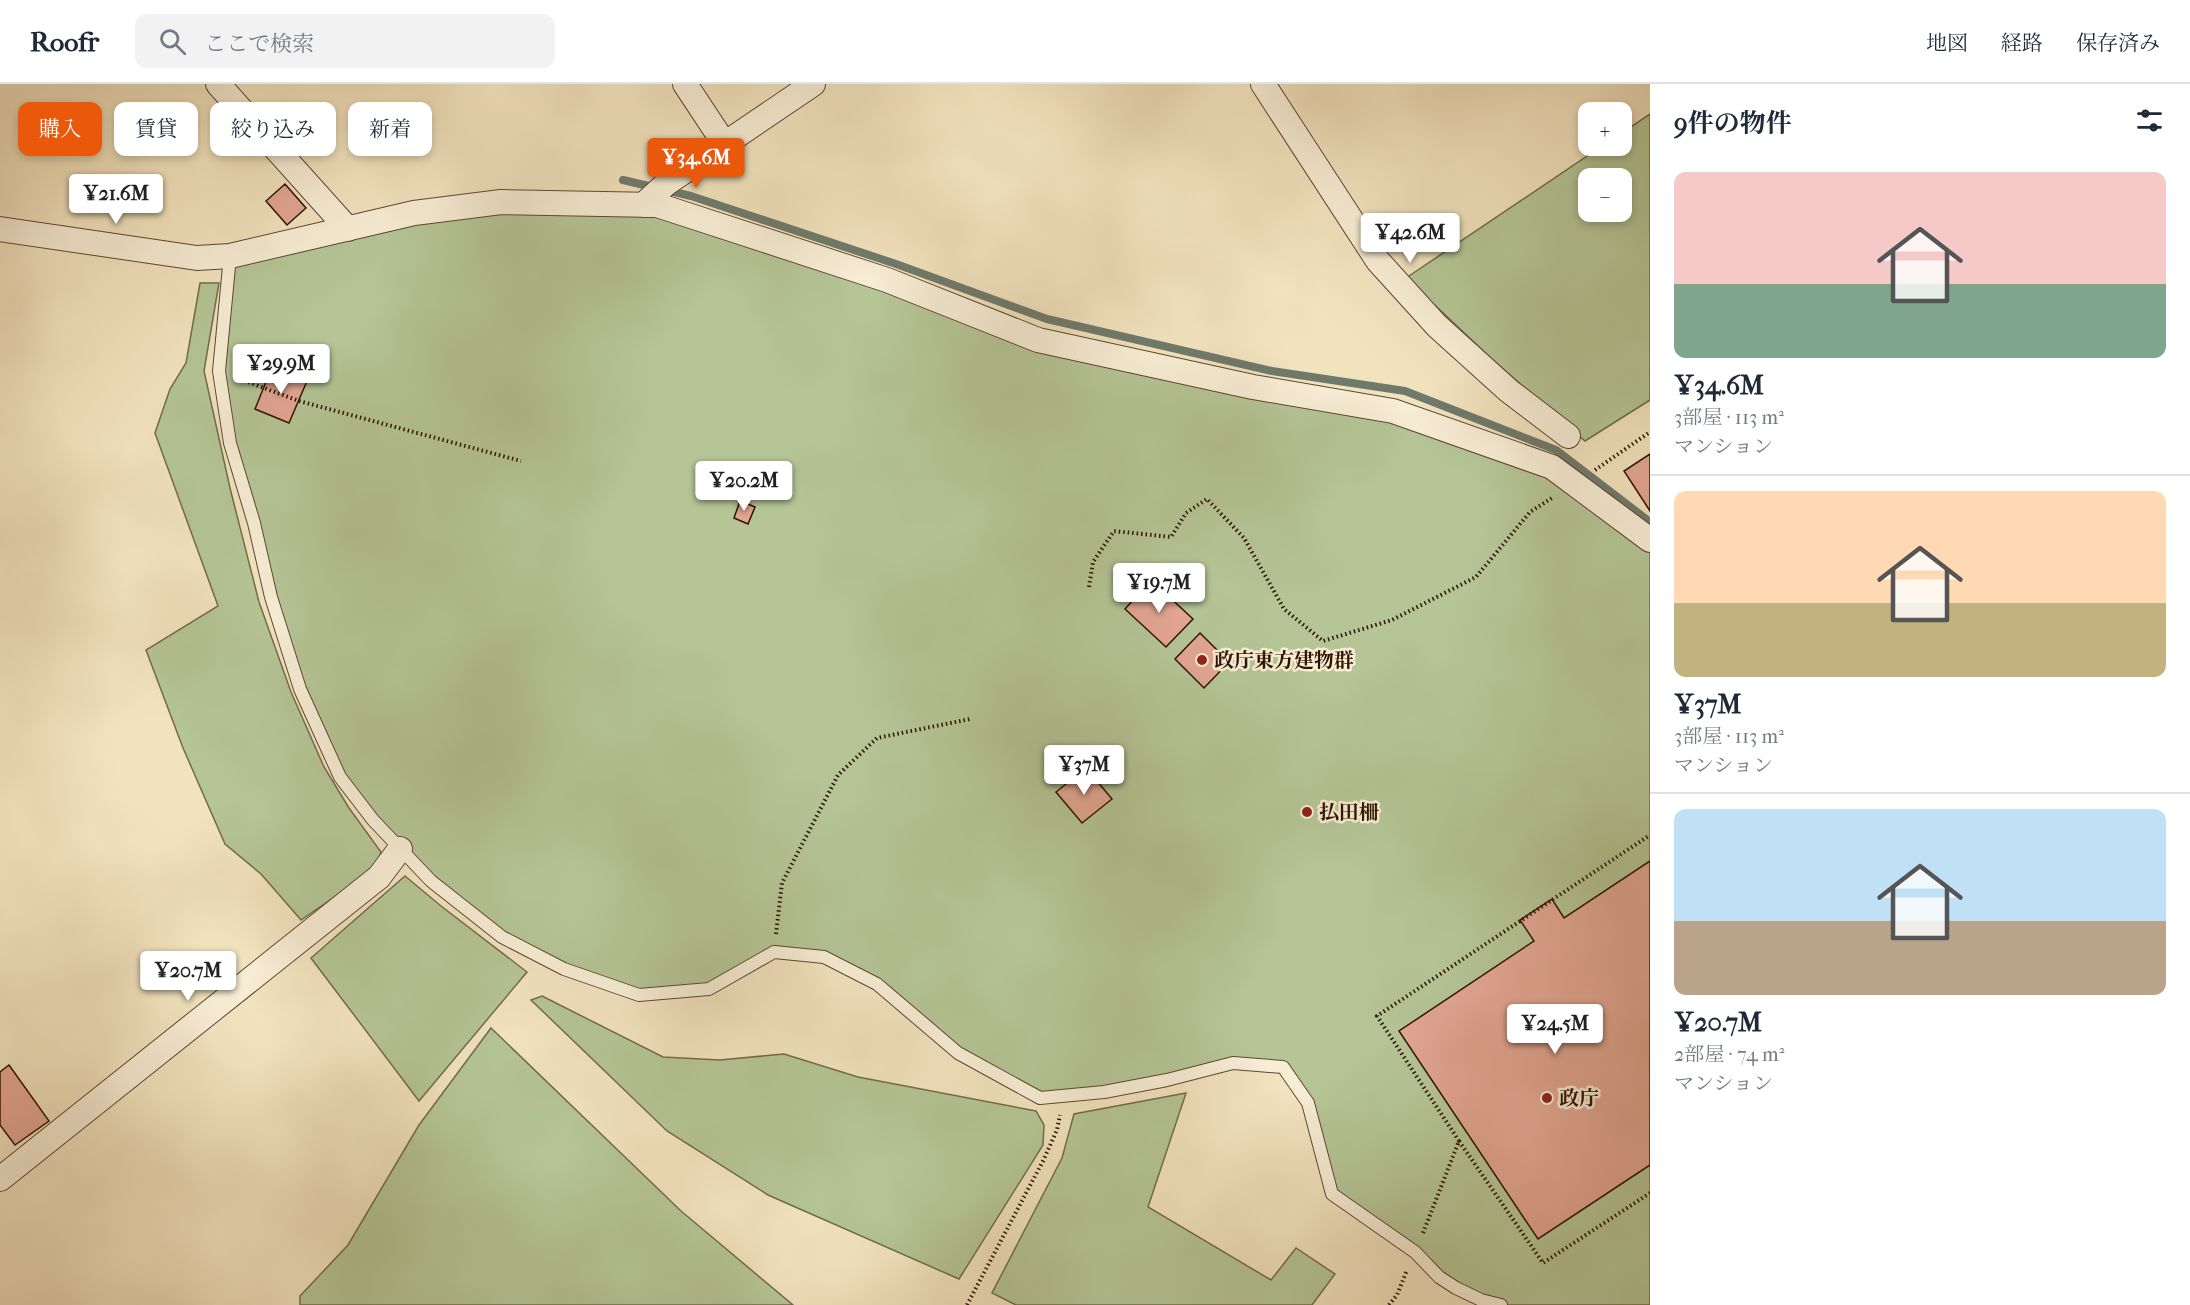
<!DOCTYPE html>
<html lang="ja">
<head>
<meta charset="utf-8">
<style>
	:root { --surface:#fff; --page:#f2f2f3; --text:#1f2937; --muted:#747a83; --line:#e0e1e3; --accent:#ea580c }
	body { margin:0; font-family:"IM FELL French Canon","Noto Serif JP",serif; background:var(--page); color:var(--text); height:100vh; display:flex; flex-direction:column; font-size:22px; white-space:nowrap }
	* { box-sizing:border-box; margin:0 }
	p { font-size:20px; color:var(--muted) }
	.icon { flex:none; width:33px; height:33px; fill:none; stroke:currentColor; stroke-width:2; stroke-linecap:round; stroke-linejoin:round }
	.map { position:relative; flex:1; overflow:hidden }
	.drawer { display:flex; flex-direction:column; background:var(--surface); width:540px }
	.drawer>* { flex:none }
	.top-card { position:absolute; left:18px; top:18px; width:570px; height:54px; display:flex; gap:12px }
	.fabs { position:absolute; left:1578px; top:18px; display:grid; gap:12px }
	.fabs a { display:grid; place-items:center; width:54px; height:54px; border-radius:12px; background:var(--surface); box-shadow:0 3px 9px #0003; font-size:30px }
	.price { position:absolute; translate:-50% -51px; padding:0 14px; border-radius:6px; background:#fff; color:#222; font-size:20px; line-height:39px; filter:drop-shadow(0 2px 3px #0008) }
	.price::after { content:''; position:absolute; left:50%; top:36px; width:18px; height:14px; margin-left:-9px; background:inherit; clip-path:polygon(0 0,100% 0,50% 100%) }
	.price.active { background:var(--accent); color:#fff }
	ul { padding:0; list-style:none }
	li { display:grid; align-content:center; gap:12px; height:318px; padding:0 24px }
	li+li { border-top:2px solid var(--line) }
	li span { display:grid; place-items:center; height:186px; border-radius:12px; color:#555 }
	li>.icon { margin-inline-start:auto }
	span .icon { width:108px; height:108px; fill:#fffc; stroke-width:1 }
	li b { font-size:26px }
	h2 { display:flex; justify-content:space-between; align-items:center; height:72px; padding:0 24px; font-size:26px }
	.tag { padding:0 21px; border-radius:12px; background:var(--surface); box-shadow:0 3px 9px #0003; font-size:21px; line-height:54px }
	.tag.active { background:var(--accent); color:#fff }
	header { display:flex; align-items:center; gap:36px; box-sizing:border-box; height:84px; padding:0 30px; background:var(--surface); border-bottom:2px solid var(--line) }
	header strong { font-size:28px }
	nav { display:flex; gap:33px; margin-inline-start:auto; font-size:21px }
	.search { width:420px; height:54px; background:var(--page); display:flex; align-items:center; gap:15px; box-sizing:border-box; padding:0 21px; border-radius:12px; color:var(--muted); font-size:22px }
	main { display:flex; flex:1; min-height:0 }
	.map>svg:first-child { display:block }
</style>
</head>
<body>
<header>
<strong>Roofr</strong>
<div class="search"><svg class="icon" aria-label="search" viewBox="0 0 24 24"><circle cx="10" cy="10" r="6"/><path d="M15 15l6 6"/></svg>ここで検索</div>
<nav><a>地図</a><a>経路</a><a>保存済み</a></nav>
</header>
<main>
<div class="map">
<svg width="1650" height="1221" viewBox="0 0 1650 1221">
	<rect width="100%" height="100%" fill="#f2e3bf"/>
	<filter id="stains"><feTurbulence type="fractalNoise" baseFrequency=".00333" numOctaves="4"/><feColorMatrix values="0 0 0 0 .2 0 0 0 0 .09 0 0 0 0 .02 0 0 0 .5 -.17"/></filter>
	<radialGradient id="worn" r=".72"><stop offset=".6" stop-color="#630" stop-opacity="0"/><stop offset="1" stop-color="#630" stop-opacity=".3"/></radialGradient>
	<path fill="#b5c596" stroke="#726c4c" stroke-width="1.5" fill-rule="evenodd" d="M 1650,30 L 1650,316 L 1585,357 L 1492,275 L 1406,194 L 1602,62 L 1622,62 L 1622,49 ZM 1588,94 L 1622,94 L 1622,128 L 1588,128 Z
		M 643,121 L 1038,256 L 1393,327 L 1552,383 L 1650,456 L 1650,1221 L 1501,1221 L 1481,1216 L 1332,1110 L 1308,1019 L 1282,983 L 1233,979 L 1040,1014 L 958,969 L 877,900 L 824,874 L 774,868 L 709,905 L 639,911 L 502,853 L 431,797 L 340,693 L 271,513 L 219,287 L 230,172 L 414,129 Z
		M 200,199 L 219,199 L 204,287 L 230,404 L 259,518 L 291,608 L 324,683 L 349,724 L 381,768 L 375,785 L 301,836 L 261,790 L 225,760 L 183,664 L 146,566 L 218,522 L 155,349 L 170,305 L 186,279 Z
		M 405,792 L 441,822 L 527,888 L 419,1017 L 311,874 Z
		M 542,912 L 663,973 L 720,976 L 784,970 L 858,993 L 1036,1027 L 1044,1041 L 1043,1061 L 959,1195 L 768,1111 L 667,1047 L 531,916 Z
		M 491,944 L 681,1127 L 793,1221 L 300,1221 L 300,1212 L 348,1161 L 419,1041 Z
		M 1186,1009 L 1148,1123 L 1271,1196 L 1296,1164 L 1335,1190 L 1312,1221 L 1016,1221 L 992,1209 L 1062,1074 L 1074,1030 Z"/>
	<g fill="none" stroke-linecap="round" stroke-linejoin="round">
		<path stroke="#6f7a6b" stroke-width="8" d="M 623,96 L 691,112 L 896,180 L 1047,235 L 1272,287 L 1405,307 L 1556,366 L 1650,438"/>
	</g>
	<path fill="#e2a693" stroke="#2e1301" stroke-width="1.5" d="M 285,100 L 306,124 L 287,141 L 266,117 Z
		M 272,283 L 307,297 L 289,339 L 255,325 Z
		M 1650,370 L 1650,427 L 1624,387 Z
		M 740,417 L 755,423 L 748,440 L 734,434 Z
		M 1151,496 L 1193,535 L 1166,563 L 1125,525 Z
		M 1200,549 L 1229,578 L 1204,604 L 1175,575 Z
		M 1086,684 L 1112,715 L 1082,739 L 1056,708 Z
		M 1650,777 L 1650,1081 L 1538,1155 L 1399,947 L 1534,857 L 1520,836 L 1552,815 L 1564,834 Z
		M 9,981 L 49,1037 L 15,1061 L 0,1041 L 0,988 Z"/>
	<g fill="none" stroke-linecap="round" stroke-linejoin="round">
		<g stroke="#5f4730" stroke-width="14">
			<path id="lane" d="M 230,172 L 219,287 L 230,359 L 254,439 L 271,513 L 300,605 L 340,693 L 373,736 L 431,797 L 502,853 L 564,885 L 639,911 L 709,905 L 774,868 L 824,873 L 877,900 L 958,969 L 1040,1014 L 1104,1008 L 1167,996 L 1233,979 L 1283,983 L 1308,1019 L 1332,1110 L 1415,1168 L 1439,1193 L 1456,1204 L 1481,1216 L 1501,1221"/>
		</g>
		<g stroke="#5f4730" stroke-width="26">
			<path id="street" d="M 218,0 L 348,145
				M 685,0 L 724,59
				M 1263,0 L 1378,177 L 1437,242 L 1509,307 L 1568,352
				M 643,121 L 667,99 L 813,0
				M 0,145 L 197,174 L 230,172 L 414,129 L 501,118 L 657,121 L 887,196 L 1038,256 L 1253,303 L 1393,327 L 1552,383 L 1650,456
				M 0,1095 L 379,793 L 400,765"/>
		</g>
		<path stroke="#2e1301" stroke-width="4" stroke-dasharray="1.5 3" stroke-linecap="butt" d="M 240,295 L 299,317 L 521,377
			M 1595,386 L 1650,348
			M 1089,503 L 1093,478 L 1114,447 L 1171,453 L 1186,429 L 1207,415 L 1244,454 L 1284,525 L 1323,557 L 1392,536 L 1476,493 L 1530,428 L 1552,414
			M 776,850 L 782,799 L 838,691 L 877,654 L 970,635
			M 1459,1057 L 1377,932 L 1650,751
			M 1423,1149 L 1459,1057 L 1543,1179 L 1650,1109
			M 967,1221 L 1043,1077 L 1057,1046 L 1060,1031
			M 1389,1221 L 1397,1211 L 1407,1186"/>
		<use href="#lane" stroke="#f7edd5" stroke-width="12"/>
		<use href="#street" stroke="#f7edd5" stroke-width="24"/>
	</g>
	<g fill="#8f2418" stroke="#f7edd5" stroke-width="2">
		<circle cx="1202" cy="576" r="6"/>
		<circle cx="1307" cy="728" r="6"/>
		<circle cx="1547" cy="1014" r="6"/>
	</g>
	<g text-anchor="middle" dominant-baseline="central" stroke-width="5" stroke-linejoin="round" paint-order="stroke">
		<g font-size="20" font-weight="bold" fill="#2e1301" stroke="#f7edd5" text-anchor="start">
			<text x="1214" y="576">政庁東方建物群</text>
			<text x="1319" y="728">払田柵</text>
			<text x="1559" y="1014">政庁</text>
		</g>
	</g>
	<rect width="100%" height="100%" filter="url(#stains)"/>
	<rect width="100%" height="100%" fill="url(#worn)"/>
</svg>
<div class="fabs">
<a>+</a>
<a>−</a>
</div>
<b class="price active" style="left:696px;top:105px">¥34.6M</b>
<b class="price" style="left:116px;top:141px">¥21.6M</b>
<b class="price" style="left:1410px;top:180px">¥42.6M</b>
<b class="price" style="left:281px;top:311px">¥29.9M</b>
<b class="price" style="left:744px;top:428px">¥20.2M</b>
<b class="price" style="left:1159px;top:530px">¥19.7M</b>
<b class="price" style="left:1084px;top:712px">¥37M</b>
<b class="price" style="left:188px;top:918px">¥20.7M</b>
<b class="price" style="left:1555px;top:971px">¥24.5M</b>
<div class="top-card">
<a class="tag active">購入</a>
<a class="tag">賃貸</a>
<a class="tag">絞り込み</a>
<a class="tag">新着</a>
</div>
</div>
<section class="drawer">
<h2>9件の物件<svg class="icon" aria-label="filters" viewBox="0 0 24 24"><path d="M4 7h16M4 17h16"/><circle cx="9" cy="7" r="2"/><circle cx="15" cy="17" r="2"/></svg></h2>
<ul>
<li><span style="background:linear-gradient(#f6c9c9 60%,#7fa58c 0)"><svg class="icon" aria-label="home" viewBox="0 0 24 24"><path d="M3 11l9-7 9 7M6 9v11h12V9"/></svg></span><div><b>¥34.6M</b><p>3部屋 · 113 m²</p><p>マンション</p></div></li>
<li><span style="background:linear-gradient(#ffd9b3 60%,#c2b280 0)"><svg class="icon" aria-label="home" viewBox="0 0 24 24"><path d="M3 11l9-7 9 7M6 9v11h12V9"/></svg></span><div><b>¥37M</b><p>3部屋 · 113 m²</p><p>マンション</p></div></li>
<li><span style="background:linear-gradient(#bfe0f5 60%,#b9a48a 0)"><svg class="icon" aria-label="home" viewBox="0 0 24 24"><path d="M3 11l9-7 9 7M6 9v11h12V9"/></svg></span><div><b>¥20.7M</b><p>2部屋 · 74 m²</p><p>マンション</p></div></li>
</ul>
</section>
</main>
</body>
</html>
